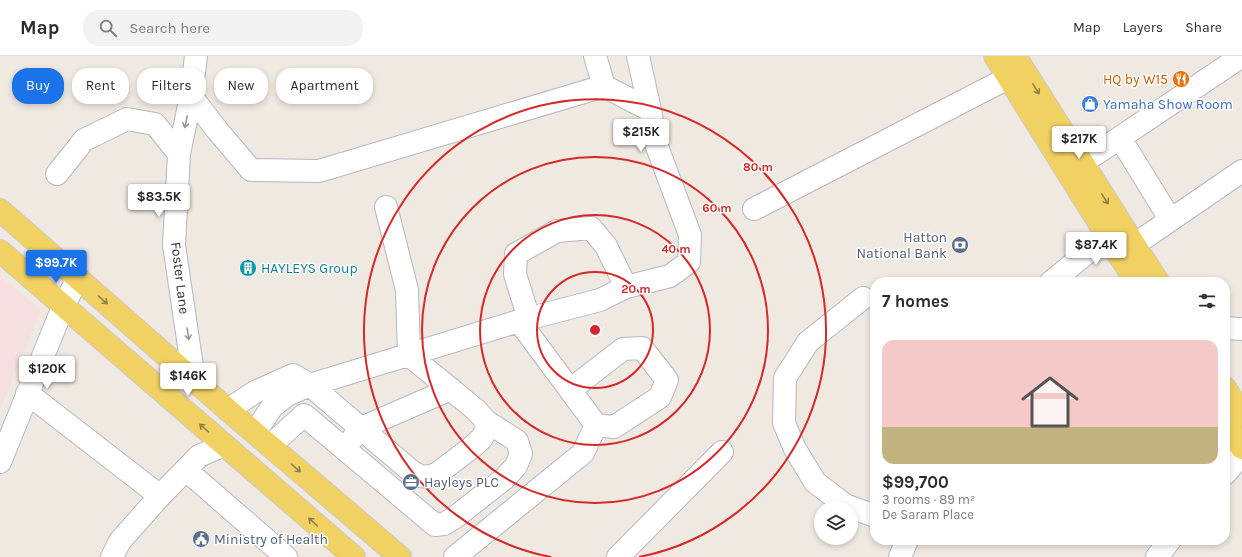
<!DOCTYPE html>
<html lang="en">
<head>
<meta charset="utf-8">
<style>
	:root { --surface:#fff; --page:#f2f2f3; --text:#2b2b33; --muted:#7c7c81; --line:#e1e1e2; --accent:#1a73e8 }
	body { margin:0; font-family:Karla,sans-serif; background:var(--page); color:var(--text); height:100vh; display:flex; flex-direction:column; font-size:15px; white-space:nowrap }
	* { box-sizing:border-box; margin:0 }
	p { font-size:13px; color:var(--muted) }
	.icon { flex:none; width:22px; height:22px; fill:none; stroke:currentColor; stroke-width:2; stroke-linecap:round; stroke-linejoin:round }
	.map { position:relative; flex:1; overflow:hidden }
	.details { position:absolute; left:870px; top:221px; width:360px; height:268px; display:flex; flex-direction:column; background:var(--surface); border-radius:16px; box-shadow:0 2px 6px #0003 }
	.details>* { flex:none }
	.guide { position:absolute; left:12px; top:12px; width:380px; height:36px; display:flex; gap:8px }
	.controls { position:absolute; left:814px; top:445px; display:grid; gap:8px }
	.controls a { display:grid; place-items:center; width:44px; height:44px; border-radius:50%; background:var(--surface); box-shadow:0 2px 6px #0003; font-size:20px }
	.price { position:absolute; translate:-50% -34px; padding:0 9px; border-radius:4px; background:#fff; color:#222; font-size:13px; line-height:26px; filter:drop-shadow(0 1px 2px #0008) }
	.price::after { content:''; position:absolute; left:50%; top:24px; width:12px; height:9px; margin-left:-6px; background:inherit; clip-path:polygon(0 0,100% 0,50% 100%) }
	.price.selected { background:var(--accent); color:#fff }
	ul { padding:0; list-style:none }
	li { display:grid; align-content:center; gap:8px; height:212px; padding:0 12px }
	li+li { border-top:1px solid var(--line) }
	li span { display:grid; place-items:center; height:124px; border-radius:12px; color:#555 }
	li>.icon { margin-inline-start:auto }
	span .icon { width:72px; height:72px; fill:#fffc; stroke-width:1 }
	li b { font-size:17px }
	h2 { display:flex; justify-content:space-between; align-items:center; height:48px; padding:0 12px; font-size:17px }
	.tag { padding:0 14px; border-radius:16px; background:var(--surface); box-shadow:0 2px 6px #0003; font-size:14px; line-height:36px }
	.tag.selected { background:var(--accent); color:#fff }
	header { display:flex; align-items:center; gap:24px; box-sizing:border-box; height:56px; padding:0 20px; background:var(--surface); border-bottom:1px solid var(--line) }
	header strong { font-size:19px }
	nav { display:flex; gap:22px; margin-inline-start:auto; font-size:14px }
	.search { width:280px; height:36px; background:var(--page); display:flex; align-items:center; gap:10px; box-sizing:border-box; padding:0 14px; border-radius:16px; color:var(--muted); font-size:15px }
	.map>svg:first-child { display:block }
</style>
</head>
<body>
<header>
<strong>Map</strong>
<div class="search"><svg class="icon" aria-label="search" viewBox="0 0 24 24"><circle cx="10" cy="10" r="6"/><path d="M15 15l6 6"/></svg>Search here</div>
<nav><a>Map</a><a>Layers</a><a>Share</a></nav>
</header>
<div class="map">
<svg width="1242" height="501" viewBox="0 0 1242 501">
	<rect width="100%" height="100%" fill="#efe9e1"/>
	<path fill="#f5dfe0" d="M 0,220 L 41,254 L 0,353 Z"/>
	<g fill="none" stroke-linecap="round" stroke-linejoin="round">
		<g stroke="#b4b7c1" stroke-width="24">
			<path id="minor" d="M 595,0 L 604,30 L 650,54
				M 191,40 L 217,74 L 251,114 L 319,115 L 604,30
				M 1120,82 L 1170,163
				M 1082,107 L 1242,0
				M 57,118 L 84,84 L 127,63 L 155,68 L 179,98
				M 754,153 L 1008,22
				M 1134,189 L 1242,115
				M 1051,226 L 1121,169
				M 863,242 L 808,286 L 785,322 L 784,367 L 795,393 L 815,426 L 845,449 L 875,460
				M 529,263 L 515,218 L 516,198 L 557,175 L 591,172 L 606,190 L 626,231
				M 519,265 L 596,369 L 614,371 L 660,341 L 667,324 L 642,292 L 623,293 L 570,334
				M 1225,272 L 1242,273
				M 194,324 L 174,189 L 179,98 L 191,40 L 196,0
				M 27,337 L 160,440 L 199,400 L 224,389
				M 228,354 L 255,336 L 293,319 L 310,329 L 411,415 L 420,420 L 429,421 L 438,417 L 471,392 L 482,382 L 487,373 L 486,365 L 476,354 L 409,299 L 407,234 L 386,151
				M 255,376 L 272,351 L 287,339 L 310,329 L 519,265 L 600,244 L 626,231 L 670,220 L 689,206 L 690,179 L 656,88 L 650,54 L 638,0
				M 353,382 L 361,372 L 451,333
				M 270,390 L 304,359 L 435,469 L 444,468 L 454,462 L 504,423 L 516,410 L 521,398 L 517,385 L 486,365
				M 0,406 L 63,251 L 78,222
				M 186,414 L 286,501
				M 1225,418 L 1242,398
				M 112,501 L 120,485 L 160,440
				M 455,501 L 583,397 L 596,369
				M 618,501 L 722,396
				M 900,501 L 907,484
				M 1157,501 L 1170,484"/>
		</g>
		<g stroke="#c9c9c9" stroke-width="24">
			<path id="major" d="M 995,0 L 1136,226
				M 1015,0 L 1158,226
				M 0,154 L 228,354 L 400,501
				M 0,195 L 354,501
				M 1225,332 L 1242,359
				M 1225,366 L 1242,392"/>
		</g>
		<use href="#minor" stroke="#fff" stroke-width="22"/>
		<use href="#major" stroke="#f2d163" stroke-width="22"/>
	</g>
	<defs><path id="oneway-shaft" d="M-6 0H5M1.5-3L5.5 0L1.5 3" fill="none" stroke-width="1.6" stroke-linecap="round" stroke-linejoin="round"/></defs>
	<g stroke="#908048">
		<use href="#oneway-shaft" transform="translate(1036 33) rotate(58)"/>
		<use href="#oneway-shaft" transform="translate(1105 143) rotate(57)"/>
		<use href="#oneway-shaft" transform="translate(103 244) rotate(41)"/>
		<use href="#oneway-shaft" transform="translate(204 372) rotate(-139)"/>
		<use href="#oneway-shaft" transform="translate(296 412) rotate(41)"/>
		<use href="#oneway-shaft" transform="translate(313 466) rotate(-139)"/>
	</g>
	<g stroke="#969696">
		<use href="#oneway-shaft" transform="translate(186 66) rotate(102)"/>
		<use href="#oneway-shaft" transform="translate(188 278) rotate(82)"/>
	</g>
	<g fill="none" stroke="#d62828" stroke-width="2">
		<circle cx="595" cy="274" r="58"/>
		<circle cx="595" cy="274" r="115"/>
		<circle cx="595" cy="274" r="173"/>
		<path d="M551 501A231 231 0 1 1 639 501"/>
	</g>
	<defs>
		<g id="restaurant-disc" transform="scale(0.9)"><circle r="9.5" fill="#e8710a" stroke="#fff"/><path d="M-5-6h1v4h1v-4h1v4h1v-4h1v5L-1.5 .5V6h-2V.5L-5-1ZM5-6V6H3V1.5H1.5Q1.5-4 5-6Z" fill="#fff"/></g>
		<g id="shop-disc" transform="scale(0.9)"><circle r="9.5" fill="#3f7fe0" stroke="#fff"/><path d="M-5-2.5h2.3a2.7 3.5 0 0 1 5.4 0H5L5.5 6h-11ZM-1.5-2.5h3a1.5 2.3 0 0 0-3 0Z" fill="#fff"/></g>
		<g id="bank-disc" transform="scale(0.9)"><circle r="9.5" fill="#5c6f8a" stroke="#fff"/><path d="M-6-4H6V4H-6ZM0-2.3a2.3 2.3 0 1 0 0 4.6a2.3 2.3 0 1 0 0-4.6Z" fill="#fff"/></g>
		<g id="building-disc" transform="scale(0.9)"><circle r="9.5" fill="#0f9aa8" stroke="#fff"/><path d="M-4-6H4V6H1V3H-1V6H-4ZM-2.5-4.3h1.7v1.8h-1.7ZM.8-4.3h1.7v1.8H.8ZM-2.5-1h1.7V.8h-1.7ZM.8-1h1.7V.8H.8Z" fill="#fff"/></g>
		<g id="office-disc" transform="scale(0.9)"><circle r="9.5" fill="#5c6f8a" stroke="#fff"/><path d="M-6-3h4V-5.5h4V-3h4V5H-6ZM-1-4.5V-3h2v-1.5ZM-6 0V1H6V0Z" fill="#fff"/></g>
		<g id="civic-disc" transform="scale(0.9)"><circle r="9.5" fill="#5c6f8a" stroke="#fff"/><path d="M-.6-6.5H3V-4.5H.6V-3L4-1V1h2V6H-6V1h2V-1L-.6-3ZM-1.2 2.5V6h2.4V2.5Z" fill="#fff"/></g>
	</defs>
	<g fill-rule="evenodd">
		<use href="#restaurant-disc" x="1181" y="23"/>
		<use href="#shop-disc" x="1090" y="48"/>
		<use href="#bank-disc" x="960" y="189"/>
		<use href="#building-disc" x="248" y="212"/>
		<use href="#office-disc" x="411" y="426"/>
		<use href="#civic-disc" x="201" y="483"/>
	</g>
	<g text-anchor="middle" dominant-baseline="central" stroke-width="3" stroke-linejoin="round" paint-order="stroke">
		<g font-size="14" fill="#c56008" stroke="#fff" text-anchor="end">
			<text x="1168" y="23">HQ by W15</text>
		</g>
		<g font-size="14" fill="#366cbe" stroke="#fff" text-anchor="start">
			<text x="1103" y="48">Yamaha Show Room</text>
		</g>
		<g font-size="14" fill="#4e5e75" stroke="#fff" text-anchor="start">
			<text x="947" y="181" text-anchor="end">Hatton<tspan x="947" dy="16">National Bank</tspan></text>
			<text x="424" y="426">Hayleys PLC</text>
			<text x="214" y="483">Ministry of Health</text>
		</g>
		<g font-size="14" fill="#0d838f" stroke="#fff" text-anchor="start">
			<text x="261" y="212">HAYLEYS Group</text>
		</g>
		<g font-size="14" fill="#2e2e2e" stroke="#fff">
			<text transform="translate(180 222) rotate(83)">Foster Lane</text>
		</g>
	</g>
	<circle cx="595" cy="274" r="6" fill="#d62828" stroke="#fff" stroke-width="2"/>
	<g font-size="12" text-anchor="middle" font-weight="bold" fill="#d62828" stroke="#fff" stroke-width="3" stroke-linejoin="round" paint-order="stroke">
		<text x="758" y="115">80 m</text>
		<text x="717" y="156">60 m</text>
		<text x="676" y="197">40 m</text>
		<text x="636" y="237">20 m</text>
	</g>
</svg>
<div class="controls">
<a><svg class="icon" aria-label="layers" viewBox="0 0 24 24"><path d="M12 4l9 5-9 5-9-5zM3 14l9 5 9-5"/></svg></a>
</div>
<b class="price" style="left:641px;top:97px">$215K</b>
<b class="price" style="left:1079px;top:104px">$217K</b>
<b class="price" style="left:159px;top:162px">$83.5K</b>
<b class="price" style="left:1096px;top:210px">$87.4K</b>
<b class="price selected" style="left:56px;top:228px">$99.7K</b>
<b class="price" style="left:47px;top:334px">$120K</b>
<b class="price" style="left:188px;top:341px">$146K</b>
<div class="guide">
<a class="tag selected">Buy</a>
<a class="tag">Rent</a>
<a class="tag">Filters</a>
<a class="tag">New</a>
<a class="tag">Apartment</a>
</div>
<section class="details">
<h2>7 homes<svg class="icon" aria-label="filters" viewBox="0 0 24 24"><path d="M4 7h16M4 17h16"/><circle cx="9" cy="7" r="2"/><circle cx="15" cy="17" r="2"/></svg></h2>
<ul>
<li><span style="background:linear-gradient(#f6c9c9 70%,#c2b280 0)"><svg class="icon" aria-label="home" viewBox="0 0 24 24"><path d="M3 11l9-7 9 7M6 9v11h12V9"/></svg></span><div><b>$99,700</b><p>3 rooms · 89 m²</p><p>De Saram Place</p></div></li>
</ul>
</section>
</div>
</body>
</html>
